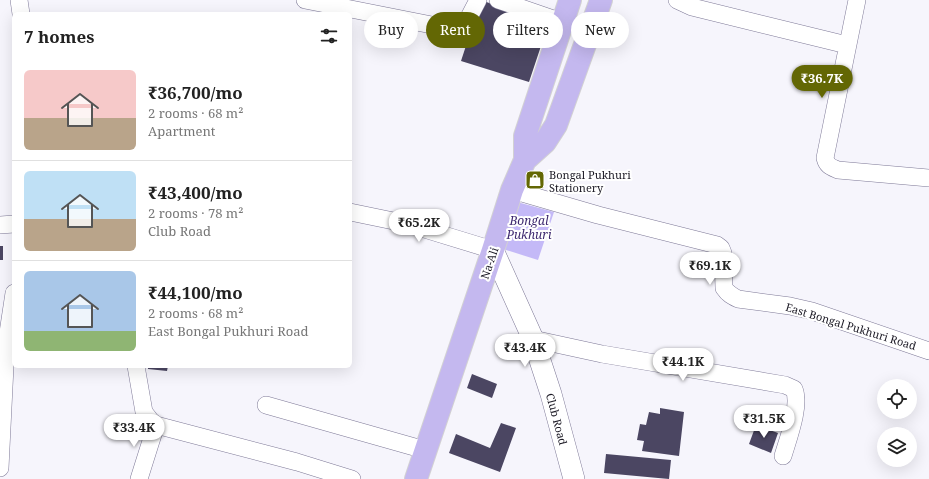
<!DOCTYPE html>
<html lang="en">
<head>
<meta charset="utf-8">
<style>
	:root { --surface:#fff; --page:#f6f6f6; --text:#222; --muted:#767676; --line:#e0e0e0; --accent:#636704 }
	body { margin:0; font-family:"Noto Serif",serif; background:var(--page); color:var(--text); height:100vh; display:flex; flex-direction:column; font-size:15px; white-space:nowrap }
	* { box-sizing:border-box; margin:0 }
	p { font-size:13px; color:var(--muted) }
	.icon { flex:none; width:22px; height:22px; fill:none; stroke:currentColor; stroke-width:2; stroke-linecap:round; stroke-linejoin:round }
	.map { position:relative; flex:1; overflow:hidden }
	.side { position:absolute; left:12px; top:12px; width:340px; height:356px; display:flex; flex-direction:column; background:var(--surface); border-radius:6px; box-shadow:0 4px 16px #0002 }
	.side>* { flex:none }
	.guide { position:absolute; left:364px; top:12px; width:380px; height:36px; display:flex; gap:8px }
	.tools { position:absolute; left:877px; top:379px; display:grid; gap:8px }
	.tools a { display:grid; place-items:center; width:40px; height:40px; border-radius:50%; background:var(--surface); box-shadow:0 4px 16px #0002; font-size:20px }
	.price { position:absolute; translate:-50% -34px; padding:0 9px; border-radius:14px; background:#fff; color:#222; font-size:13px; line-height:26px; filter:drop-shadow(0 1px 2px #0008) }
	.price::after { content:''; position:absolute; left:50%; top:24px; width:12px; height:9px; margin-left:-6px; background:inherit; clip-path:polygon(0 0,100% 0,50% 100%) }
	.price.on { background:var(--accent); color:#fff }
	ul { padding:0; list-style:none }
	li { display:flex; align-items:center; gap:12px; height:100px; padding:0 12px }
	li+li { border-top:1px solid var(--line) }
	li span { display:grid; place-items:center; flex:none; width:112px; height:80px; border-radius:6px; color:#555 }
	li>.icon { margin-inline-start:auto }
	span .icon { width:48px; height:48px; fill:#fffc; stroke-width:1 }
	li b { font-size:17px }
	h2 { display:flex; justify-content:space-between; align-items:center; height:48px; padding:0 12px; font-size:17px }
	.pill { padding:0 14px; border-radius:18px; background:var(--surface); box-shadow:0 4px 16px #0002; font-size:14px; line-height:36px }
	.pill.on { background:var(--accent); color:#fff }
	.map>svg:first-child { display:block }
</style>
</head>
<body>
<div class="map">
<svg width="929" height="479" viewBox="0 0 929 479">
	<rect width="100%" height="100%" fill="#f6f5fc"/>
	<path fill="#c4b9f7" d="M 517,202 L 554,212 L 538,260 L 503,249 Z"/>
	<path fill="#4b4662" d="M 481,0 L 548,25 L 529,82 L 461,61 Z
		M 0,246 L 3,246 L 3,260 L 0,260 Z
		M 148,366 L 168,366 L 167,371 L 148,369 Z
		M 472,374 L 497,384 L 492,398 L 467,388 Z
		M 660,408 L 684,412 L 679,456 L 642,451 L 644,441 L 637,440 L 640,424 L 646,425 L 649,412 L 660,414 Z
		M 501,423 L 516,428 L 500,472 L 449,453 L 456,434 L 490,448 Z
		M 756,425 L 778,433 L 771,453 L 749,444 Z
		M 606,454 L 671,460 L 669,479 L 604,473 Z"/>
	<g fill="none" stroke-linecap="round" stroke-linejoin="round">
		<g stroke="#7e7997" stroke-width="18">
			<path id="minor" d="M 19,0 L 21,14
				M 305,0 L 457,30 L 466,23 L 478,0
				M 498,0 L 562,22
				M 677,0 L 692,7 L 847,45
				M 857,0 L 825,158 C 827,166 831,167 838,170 L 929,178
				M 512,190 L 598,215 L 717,245 L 721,248 L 723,253 L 724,288 C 728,294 732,296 738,299 L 790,306 L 812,311 L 929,351
				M 350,212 L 408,224 L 493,250
				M 0,225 L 14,224
				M 533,339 L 602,354 L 785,385 L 794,389 C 801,405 788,439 783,456
				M 136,366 L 144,412 L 151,421 L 156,425 L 297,462 L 352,479
				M 266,405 L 425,450
				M 0,468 L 6,346 L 14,293
				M 139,479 L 156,425"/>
		</g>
		<g stroke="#7e7997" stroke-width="22">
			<path id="tertiary" d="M 493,250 L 533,339 L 551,394 L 574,479"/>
		</g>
		<g stroke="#d2d1d3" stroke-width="24">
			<path id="primary" d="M 525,160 L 545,142 L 556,125 L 601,0
				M 416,479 L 493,250 L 512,190 L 525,160 L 525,136 L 570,0"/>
		</g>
		<use href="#minor" stroke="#fff" stroke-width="17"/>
		<use href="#tertiary" stroke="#fff" stroke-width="21"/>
		<use href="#primary" stroke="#c4b8ef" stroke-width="22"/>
	</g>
	<defs>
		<g id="shop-square" transform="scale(1)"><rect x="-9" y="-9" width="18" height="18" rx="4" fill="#636704" stroke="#fff"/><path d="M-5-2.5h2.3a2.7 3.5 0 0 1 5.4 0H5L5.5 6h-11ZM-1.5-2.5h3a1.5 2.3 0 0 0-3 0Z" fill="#fff"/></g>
	</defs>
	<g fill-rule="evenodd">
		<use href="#shop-square" x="535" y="180"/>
	</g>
	<g text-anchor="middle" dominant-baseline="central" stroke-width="4" stroke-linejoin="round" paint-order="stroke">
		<g font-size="11" fill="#1c1a25" stroke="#fff" text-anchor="start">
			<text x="549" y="174">Bongal Pukhuri<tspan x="549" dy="13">Stationery</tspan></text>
		</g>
		<g font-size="11" fill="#1c1a25" stroke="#fff">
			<text transform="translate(489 263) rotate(-71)">Na-Ali</text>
			<text transform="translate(851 326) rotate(17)">East Bongal Pukhuri Road</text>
			<text transform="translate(557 419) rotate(75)">Club Road</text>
		</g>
		<g font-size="12" font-style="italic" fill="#3d286f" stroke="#fff">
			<text x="529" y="220">Bongal<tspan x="529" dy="14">Pukhuri</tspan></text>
		</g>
	</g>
</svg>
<div class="tools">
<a><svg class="icon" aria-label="locate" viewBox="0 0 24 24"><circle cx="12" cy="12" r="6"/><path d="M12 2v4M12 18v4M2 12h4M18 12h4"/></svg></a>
<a><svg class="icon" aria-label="layers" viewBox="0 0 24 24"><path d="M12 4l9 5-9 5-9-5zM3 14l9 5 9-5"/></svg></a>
</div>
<b class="price on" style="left:822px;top:99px">₹36.7K</b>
<b class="price" style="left:419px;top:243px">₹65.2K</b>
<b class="price" style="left:710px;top:286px">₹69.1K</b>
<b class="price" style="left:525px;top:368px">₹43.4K</b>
<b class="price" style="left:683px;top:382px">₹44.1K</b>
<b class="price" style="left:764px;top:439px">₹31.5K</b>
<b class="price" style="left:134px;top:448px">₹33.4K</b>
<div class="guide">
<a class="pill">Buy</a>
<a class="pill on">Rent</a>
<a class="pill">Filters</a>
<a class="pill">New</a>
</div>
<section class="side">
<h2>7 homes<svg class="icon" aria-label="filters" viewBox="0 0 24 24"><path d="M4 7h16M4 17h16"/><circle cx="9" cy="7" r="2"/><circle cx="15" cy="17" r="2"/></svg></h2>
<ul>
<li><span style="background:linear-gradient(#f6c9c9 60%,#b9a48a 0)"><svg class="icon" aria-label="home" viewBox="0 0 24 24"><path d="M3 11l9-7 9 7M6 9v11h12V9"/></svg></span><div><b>₹36,700/mo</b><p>2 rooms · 68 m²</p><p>Apartment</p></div></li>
<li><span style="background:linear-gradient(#bfe0f5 60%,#b9a48a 0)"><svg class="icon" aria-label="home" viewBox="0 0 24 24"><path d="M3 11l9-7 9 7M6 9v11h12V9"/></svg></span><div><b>₹43,400/mo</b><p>2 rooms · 78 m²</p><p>Club Road</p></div></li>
<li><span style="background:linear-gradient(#a9c7e8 75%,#8fb573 0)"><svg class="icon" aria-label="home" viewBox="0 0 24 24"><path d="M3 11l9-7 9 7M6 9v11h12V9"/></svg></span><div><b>₹44,100/mo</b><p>2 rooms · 68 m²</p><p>East Bongal Pukhuri Road</p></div></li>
</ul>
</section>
</div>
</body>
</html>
